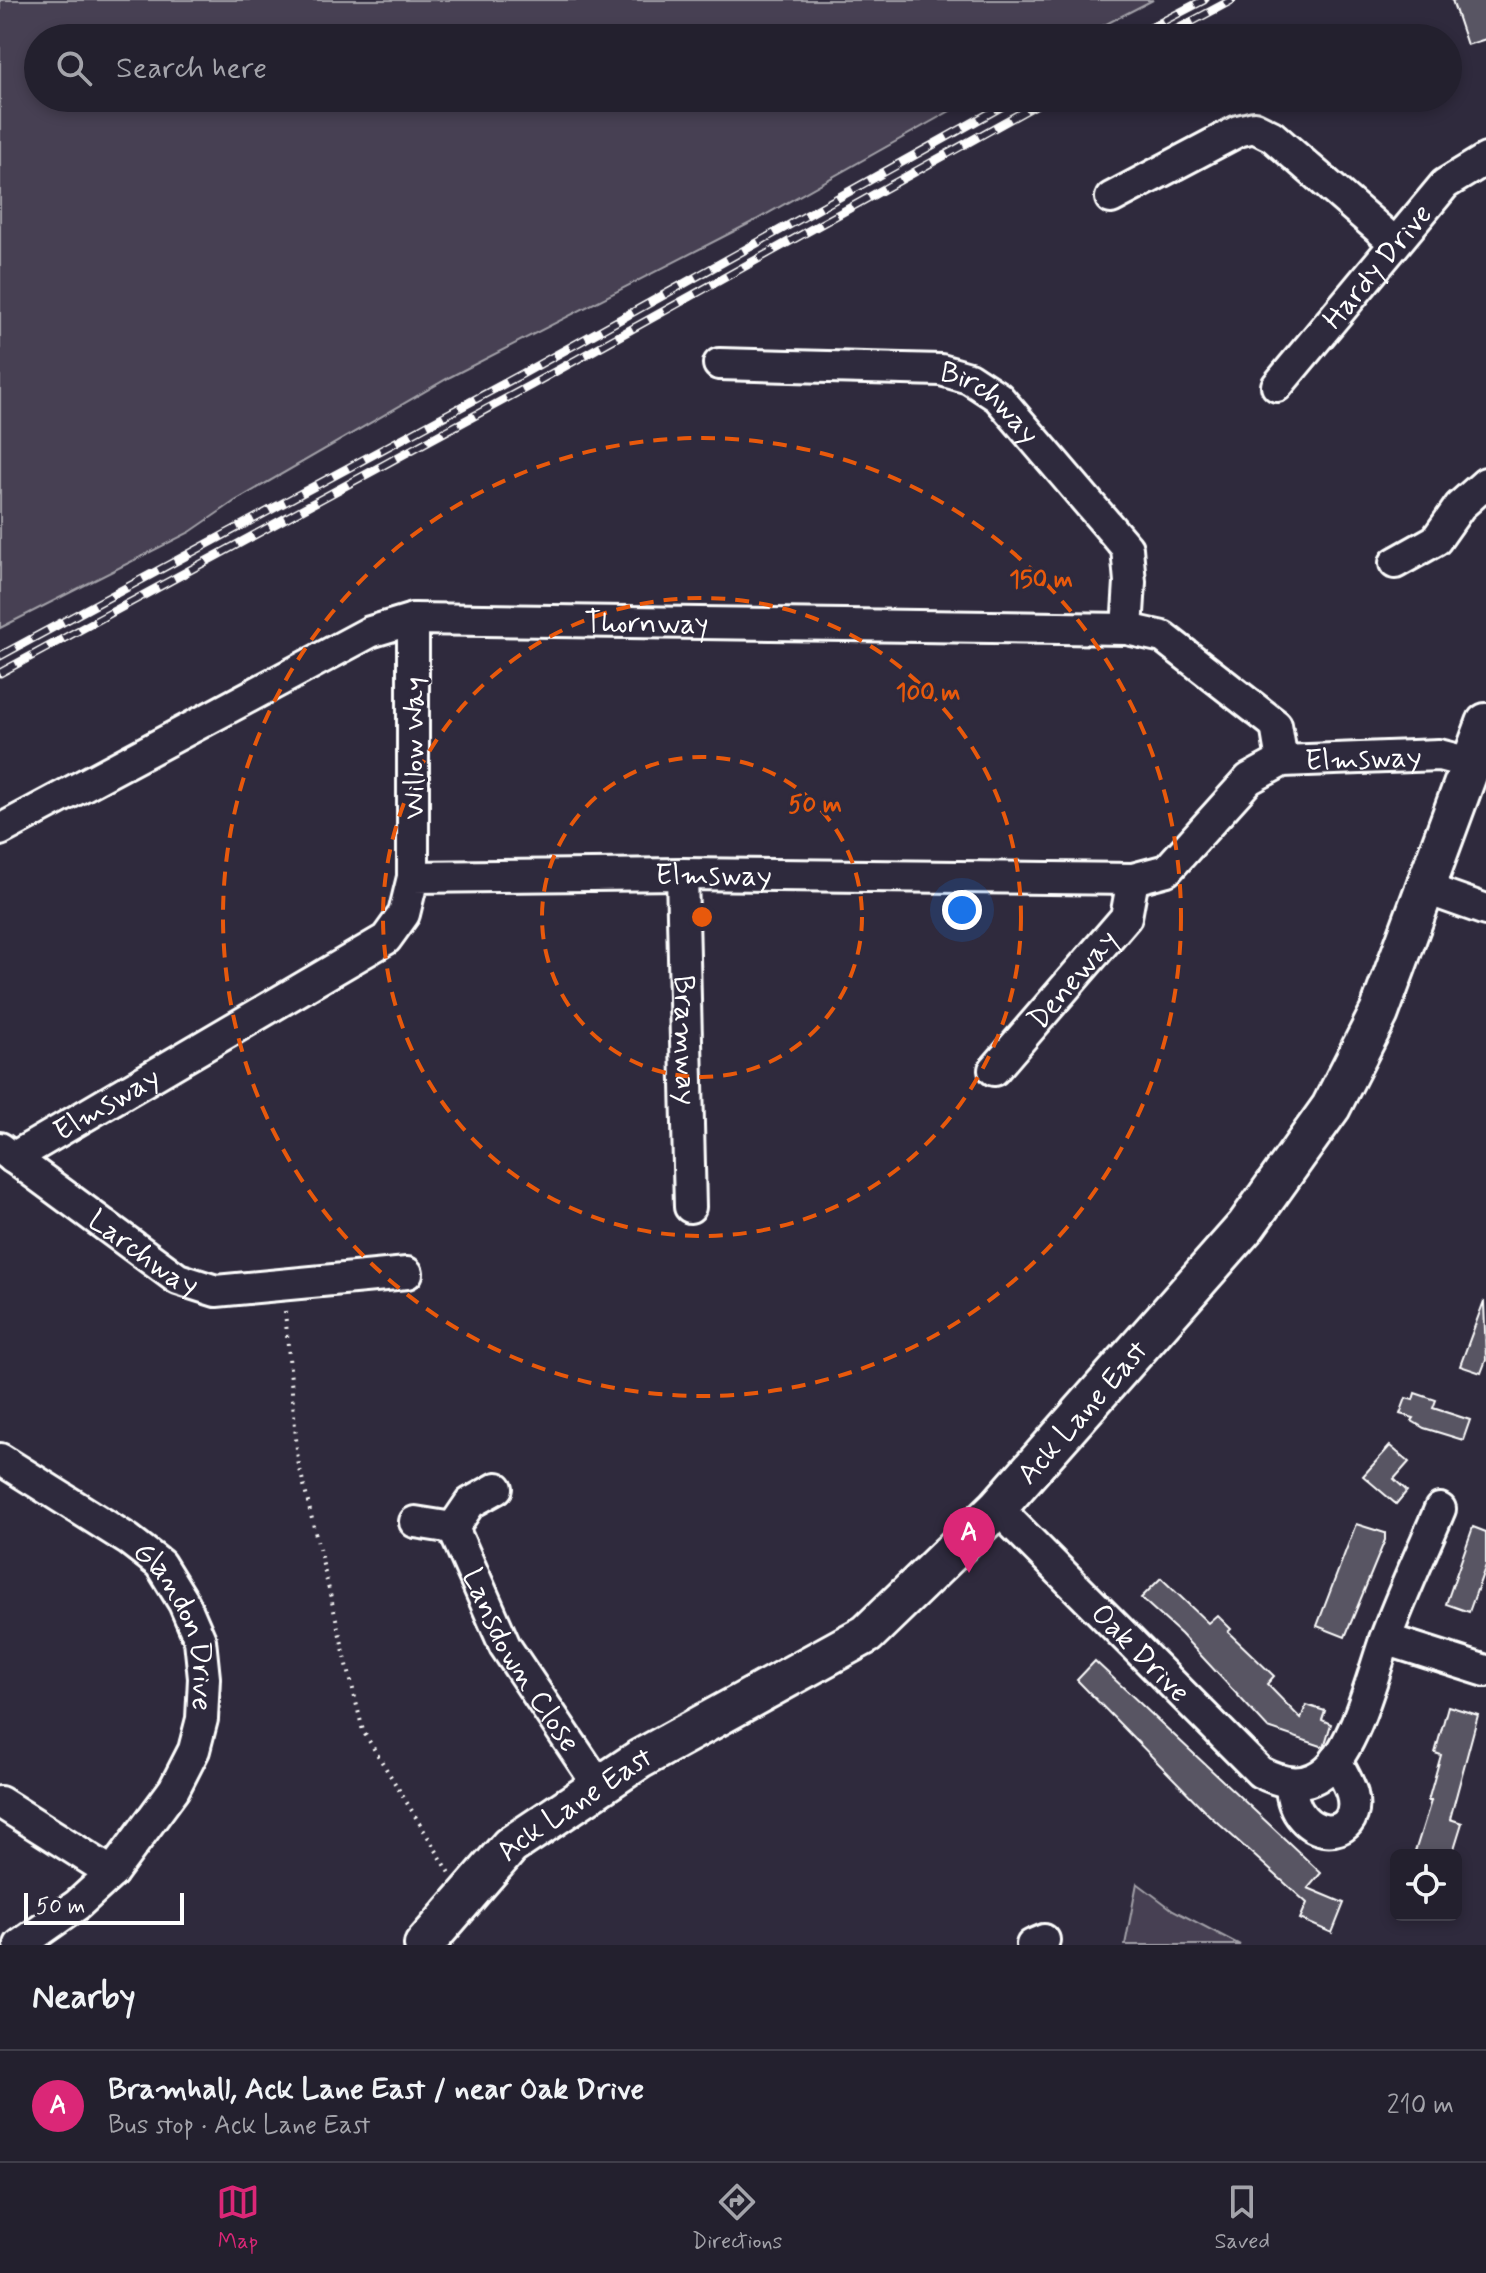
<!DOCTYPE html>
<html lang="en">
<head>
<meta charset="utf-8">
<style>
  body { margin:0; font-family:Mynerve,sans-serif; background:#2f2d3a; color:#f1f3f6 }
  .controls { position:absolute; right:24px; bottom:24px; display:grid; overflow:hidden; border-radius:12px; box-shadow:0 4px 12px #0003 }
  .controls button { width:72px; height:72px; display:grid; place-items:center; padding:0; border:0; border-bottom:2px solid #403e4a; background:#23202e; color:#f1f3f6; font:40px sans-serif }
  .scale { position:absolute; left:24px; bottom:20px; width:160px; box-sizing:border-box; padding-left:8px; border:4px solid #fff; border-top:0; font-size:22px; line-height:28px; white-space:nowrap; color:#fff; -webkit-text-stroke:6px #2f2a3d; paint-order:stroke }
  .you { position:absolute; left:962px; top:910px; width:28px; height:28px; margin:-20px; border:6px solid #fff; border-radius:50%; background:#1a73e8; box-shadow:0 0 0 12px #1a73e833 }
  .badge { display:grid; place-items:center; width:52px; height:52px; border-radius:50%; background:#db2777; color:#fff; font-size:26px; font-weight:700 }
  .pin { position:absolute; translate:-50% -66px; filter:drop-shadow(0 2px 4px #0008) }
  .pin::after { content:''; position:absolute; top:42px; width:28px; height:24px; background:inherit; clip-path:polygon(0 0,100% 0,50% 100%) }
  .list { margin:0; padding:0; list-style:none }
  h2 { display:flex; justify-content:space-between; align-items:center; height:104px; margin:0; padding:0 32px; font-size:34px }
  h2 small { font-size:26px; font-weight:400; color:#a3a3aa }
  .list li { display:grid; grid-template-columns:52px 1fr auto; gap:24px; align-items:center; box-sizing:border-box; height:112px; padding:0 32px; border-top:2px solid #403e4a }
  .list b { display:block; font-size:30px; white-space:nowrap }
  .list p { margin:0; font-size:26px; white-space:nowrap; color:#a3a3aa }
  .list em { font-size:26px; font-style:normal; color:#a3a3aa }
  .icon { flex:none; width:44px; height:44px; fill:none; stroke:currentColor; stroke-width:2; stroke-linecap:round; stroke-linejoin:round }
  .map { position:relative; flex:none; width:1486px; height:1945px; overflow:hidden }
  .search { position:absolute; background:#23202e; box-shadow:0 4px 12px #0003; left:24px; right:24px; top:24px; height:88px; display:flex; align-items:center; gap:20px; box-sizing:border-box; padding:0 28px; border-radius:44px; color:#a3a3aa; font-size:30px }
  .sheet { height:216px; background:#23202e }
  nav { display:flex; justify-content:space-around; align-items:center; box-sizing:border-box; height:112px; border-top:2px solid #403e4a; background:#23202e; font-size:22px; color:#a3a3aa }
  nav a { display:grid; justify-items:center; gap:4px }
  nav .on { color:#db2777 }
  .map>svg:first-child { display:block }
  .green { fill:#464152; stroke:#a2a0a8; stroke-width:2 }
  .building { fill:#595564; stroke:#fff; stroke-width:2 }
  .lines { fill:none; stroke-linecap:round; stroke-linejoin:round }
  .minor-casing { stroke:#fff; stroke-width:36 }
  .major-casing { stroke:#fff; stroke-width:44 }
  .path { stroke:#fff; stroke-width:4; stroke-dasharray:2 6; stroke-linecap:butt }
  .minor { stroke:#2f2a3d; stroke-width:30 }
  .major { stroke:#2f2a3d; stroke-width:38 }
  .rail-casing { stroke:#fff; stroke-width:9 }
  .rail { stroke:#2f2a3d; stroke-width:6; stroke-dasharray:18; stroke-linecap:butt }
  .ring { fill:none; stroke:#e8590c; stroke-width:4; stroke-dasharray:14 10 }
  .labels { text-anchor:middle; stroke-width:6; stroke-linejoin:round; paint-order:stroke }
  .street-label { font-size:30px; fill:#fff; stroke:#2f2a3d }
  .centre { fill:#e8590c; stroke:#2f2a3d; stroke-width:4 }
  .ring-label { font-size:24px; text-anchor:middle; font-weight:bold; fill:#e8590c; stroke:#2f2a3d; stroke-width:6; stroke-linejoin:round; paint-order:stroke }
</style>
</head>
<body>
<div class="map">
<svg width="1486" height="1945" viewBox="0 0 1486 1945">
  <rect width="100%" height="100%" fill="#2f2a3d"/>
  <filter id="ink" filterUnits="userSpaceOnUse"><feTurbulence type="fractalNoise" baseFrequency=".0125" numOctaves="2"/><feDisplacementMap in="SourceGraphic" scale="16" xChannelSelector="R" yChannelSelector="G"/><feConvolveMatrix kernelMatrix="1 2 1 2 8 2 1 2 1" color-interpolation-filters="sRGB"/></filter>
  <g filter="url(#ink)">
    <path class="green" d="M0 0H1153L1079 38H38V98H973L756 220 450 377 235 501 190 532 0 628Z
      M1137 1883 1173 1910 1240 1945H1125Z"/>
    <path class="building" d="M1452 0H1486V39L1467 45Z
      M1484 1301 1486 1360 1481 1373 1460 1366Z
      M1415 1393 1436 1400 1433 1408 1470 1420 1463 1440 1424 1428 1412 1421 1414 1418 1400 1414 1406 1398 1413 1400Z
      M1390 1446 1409 1462 1394 1479 1407 1491 1396 1504 1363 1476Z
      M1356 1524 1385 1533V1540L1345 1637 1317 1626Z
      M1473 1527 1486 1532V1565L1469 1612 1446 1604Z
      M1161 1578 1208 1623 1217 1615 1231 1629 1228 1632 1274 1676 1267 1684 1301 1719 1306 1705 1325 1711 1322 1720 1331 1724 1324 1747 1268 1728 1181 1634 1141 1598Z
      M1095 1661 1321 1873 1308 1888 1344 1903 1332 1933 1300 1919 1307 1903 1209 1815 1077 1680Z
      M1448 1706 1478 1715 1450 1819 1462 1823 1452 1855H1414L1431 1801H1428L1441 1755 1435 1753Z"/>
    <g class="lines">
      <defs>
        <g id="minor">
          <path d="M1111 198 1238 131 1254 127 1272 136 1394 242"/>
          <path id="s1" d="M719 364 941 370 969 378 998 397 1127 548 1130 582 1127 629"/>
          <path id="s2" d="M1277 386 1445 184 1486 159"/>
          <path d="M1395 563 1436 540 1460 506 1486 483"/>
          <path id="s3" d="M0 830 370 632 413 619 1127 629 1163 637 1276 725 1282 761"/>
          <path id="s4" d="M682 874 690 1207"/>
          <path d="M413 877V619"/>
          <path d="M1424 888 1486 910"/>
          <path id="s5" d="M994 1070 1126 917 1133 879"/>
          <path id="s6" d="M0 1148 178 1279 216 1291 407 1273"/>
          <path id="s7" d="M13 1158 386 939 404 914 413 877 682 874 1133 879 1167 870 1249 779 1282 761 1439 755 1470 763"/>
          <path id="s8" d="M0 1459 129 1540 160 1564 184 1603 200 1640 204 1678 202 1719 194 1750 174 1789 112 1873 77 1905 20 1945"/>
          <path id="s9" d="M497 1488 470 1503 453 1528 505 1646 599 1786"/>
          <path id="s10" d="M997 1508 1260 1772C1284 1784 1306 1789 1328 1769 1355 1746 1373 1674 1385 1640 1401 1596 1422 1552 1440 1509"/>
          <path d="M415 1522 453 1528"/>
          <path d="M1385 1639 1486 1671"/>
          <path d="M1291 1785C1293 1844 1364 1844 1352 1794 1349 1783 1341 1771 1336 1760"/>
          <path d="M0 1802 112 1873"/>
          <path d="M1032 1945 1044 1940"/>
        </g>
        <g id="major">
          <path id="s11" d="M424 1945 510 1846 640 1759 867 1634 997 1508 1246 1226 1331 1107 1379 1013 1486 723"/>
        </g>
      </defs>
      <use href="#minor" class="minor-casing"/>
      <use href="#major" class="major-casing"/>
      <path class="path" d="M285 1311 298 1461 363 1731 450 1873"/>
      <use href="#minor" class="minor"/>
      <use href="#major" class="major"/>
      <defs>
        <path id="rail" d="M1131 38 1204 0
          M1161 38 1232 0
          M0 656 522 374 1017 98
          M0 673 531 385 1048 98"/>
      </defs>
      <use href="#rail" class="rail-casing"/>
      <use href="#rail" class="rail"/>
    </g>
  </g>
  <g class="ring">
    <circle cx="702" cy="917" r="160"/>
    <circle cx="702" cy="917" r="319"/>
    <circle cx="702" cy="917" r="479"/>
  </g>
  <g class="labels">
    <g class="street-label">
      <text dy="10" stroke="none"><textPath href="#s2" startOffset="156">Hardy Drive</textPath></text>
      <text dy="10" stroke="none"><textPath href="#s1" startOffset="282">Birchway</textPath></text>
      <text dy="10" stroke="none"><textPath href="#s3" startOffset="698">Thornway</textPath></text>
      <text transform="translate(413 748) rotate(-90)" y="10">Willow Way</text>
      <text dy="10" stroke="none"><textPath href="#s7" startOffset="1498">Elmsway</textPath></text>
      <text dy="10" stroke="none"><textPath href="#s7" startOffset="802">Elmsway</textPath></text>
      <text dy="10" stroke="none"><textPath href="#s5" startOffset="120">Deneway</textPath></text>
      <text dy="10" stroke="none"><textPath href="#s4" startOffset="166">Bramway</textPath></text>
      <text dy="10" stroke="none"><textPath href="#s7" startOffset="108">Elmsway</textPath></text>
      <text dy="10" stroke="none"><textPath href="#s6" startOffset="178">Larchway</textPath></text>
      <text dy="10" stroke="none"><textPath href="#s11" startOffset="856">Ack Lane East</textPath></text>
      <text dy="10" stroke="none"><textPath href="#s8" startOffset="256">Glandon Drive</textPath></text>
      <text dy="10" stroke="none"><textPath href="#s10" startOffset="204">Oak Drive</textPath></text>
      <text dy="10" stroke="none"><textPath href="#s9" startOffset="210">Lansdown Close</textPath></text>
      <text dy="10" stroke="none"><textPath href="#s11" startOffset="208">Ack Lane East</textPath></text>
    </g>
  </g>
  <circle cx="702" cy="917" r="12" class="centre"/>
  <g class="ring-label">
    <text x="1041" y="587">150 m</text>
    <text x="928" y="700">100 m</text>
    <text x="815" y="812">50 m</text>
  </g>
</svg>
<div class="controls">
<button><svg class="icon" aria-label="locate" viewBox="0 0 24 24"><circle cx="12" cy="12" r="6"/><path d="M12 2v4M12 18v4M2 12h4M18 12h4"/></svg></button>
</div>
<div class="scale">50 m</div>
<div class="you"></div>
<div class="pin badge" style="left:969px;top:1573px">A</div>
<div class="search"><svg class="icon" aria-label="search" viewBox="0 0 24 24"><circle cx="10" cy="10" r="6"/><path d="M15 15l6 6"/></svg>Search here</div>
</div>
<section class="sheet">
<h2>Nearby<small></small></h2>
<ul class="list">
<li><span class="badge">A</span><div><b>Bramhall, Ack Lane East / near Oak Drive</b><p>Bus stop · Ack Lane East</p></div><em>210 m</em></li>
</ul>
</section>
<nav>
<a class="on"><svg class="icon" aria-label="map" viewBox="0 0 24 24"><path d="M3 6l6-2 6 2 6-2v14l-6 2-6-2-6 2zM9 4v14M15 6v14"/></svg>Map</a>
<a><svg class="icon" aria-label="directions" viewBox="0 0 24 24"><path d="M12 3l9 9-9 9-9-9zM9 14v-3h6M13 9l2 2-2 2"/></svg>Directions</a>
<a><svg class="icon" aria-label="saved" viewBox="0 0 24 24"><path d="M7 4h10v16l-5-4-5 4z"/></svg>Saved</a>
</nav>
</body>
</html>
